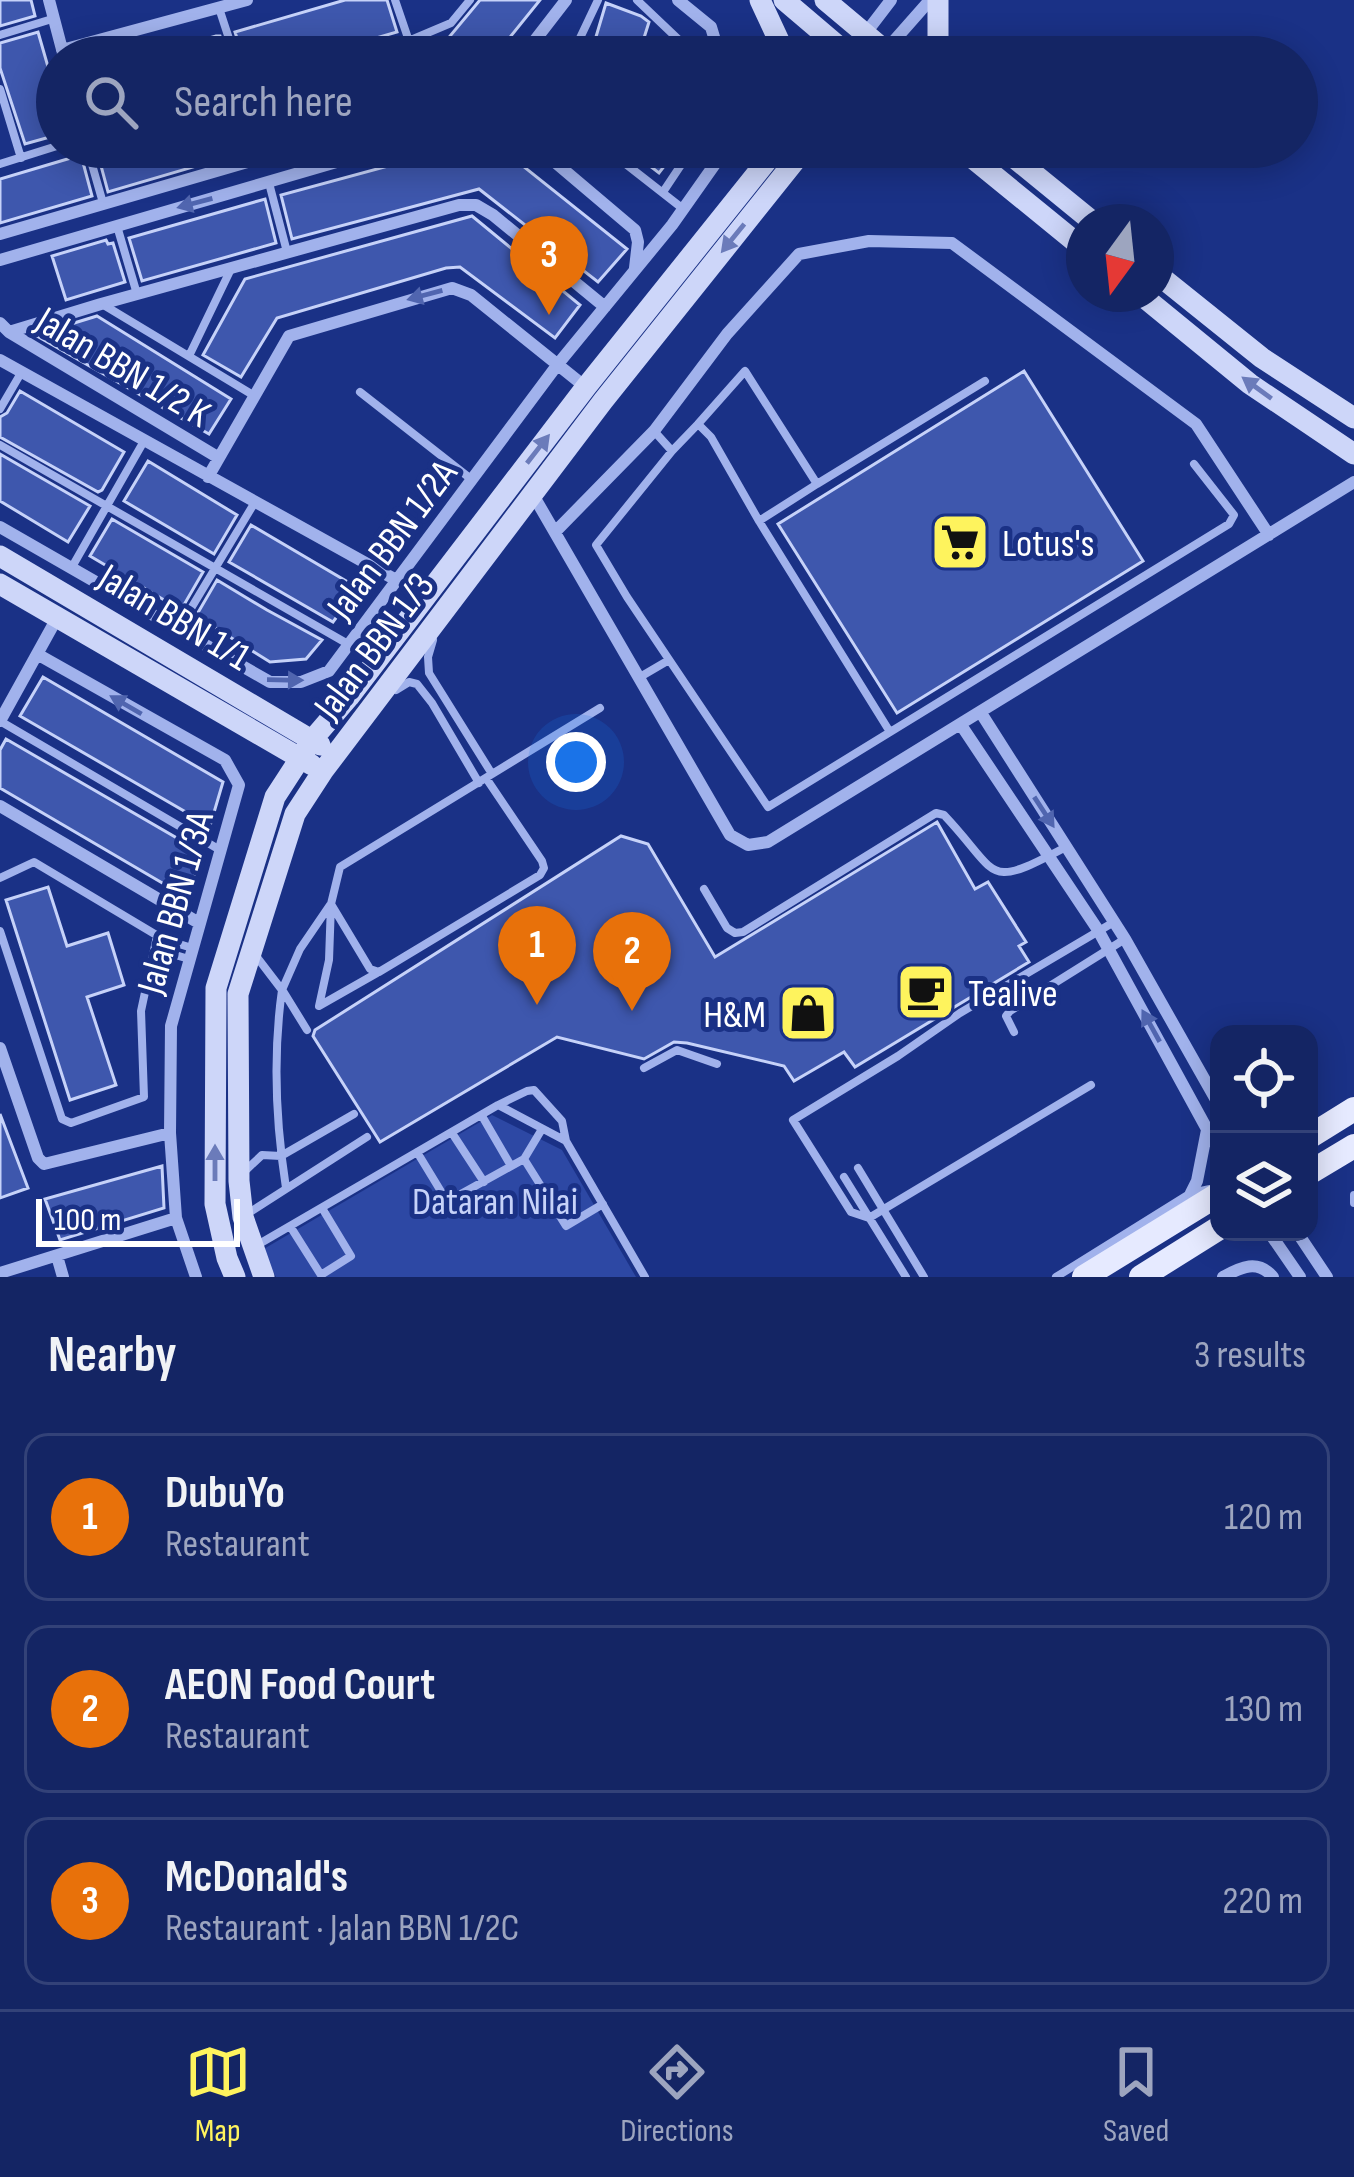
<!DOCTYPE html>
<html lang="en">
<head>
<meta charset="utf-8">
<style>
  body { margin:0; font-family:"Sofia Sans Condensed",sans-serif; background:#21316d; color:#f1f3f6 }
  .controls { position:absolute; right:36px; bottom:36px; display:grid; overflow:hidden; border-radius:24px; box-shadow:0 6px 30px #0003 }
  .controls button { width:108px; height:108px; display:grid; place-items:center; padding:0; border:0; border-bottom:3px solid #334278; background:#142564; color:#f1f3f6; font:60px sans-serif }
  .compass { position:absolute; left:1066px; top:204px; width:108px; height:108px; border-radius:50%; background:#142564; box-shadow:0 6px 30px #0003; rotate:195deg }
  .scale { position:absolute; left:36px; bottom:30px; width:204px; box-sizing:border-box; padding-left:12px; border:6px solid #fff; border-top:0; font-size:33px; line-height:42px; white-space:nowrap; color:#fff; -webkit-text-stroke:9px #1a3186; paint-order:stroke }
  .you { position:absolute; left:576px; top:762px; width:42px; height:42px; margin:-30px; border:9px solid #fff; border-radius:50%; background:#1a73e8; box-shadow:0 0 0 18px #1a73e833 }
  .badge { display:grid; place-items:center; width:78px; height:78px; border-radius:50%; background:#fef35d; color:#fff; font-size:39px; font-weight:700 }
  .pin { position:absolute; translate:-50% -99px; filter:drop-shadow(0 3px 6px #0008) }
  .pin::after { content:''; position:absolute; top:63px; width:42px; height:36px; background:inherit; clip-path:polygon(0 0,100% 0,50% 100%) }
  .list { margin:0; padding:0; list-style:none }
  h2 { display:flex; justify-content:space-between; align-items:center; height:156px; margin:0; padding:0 48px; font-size:51px }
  h2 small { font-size:39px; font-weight:400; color:#9da5bf }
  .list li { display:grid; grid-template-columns:78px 1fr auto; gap:36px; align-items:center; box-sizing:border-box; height:168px; margin:0 24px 24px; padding:0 24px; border:3px solid #334278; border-radius:24px }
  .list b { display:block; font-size:45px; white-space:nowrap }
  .list p { margin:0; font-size:39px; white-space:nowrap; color:#9da5bf }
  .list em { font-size:39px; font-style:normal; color:#9da5bf }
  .icon { flex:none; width:66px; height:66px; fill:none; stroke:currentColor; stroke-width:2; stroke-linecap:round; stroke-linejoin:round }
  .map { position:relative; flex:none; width:1354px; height:1277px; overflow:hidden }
  .search { position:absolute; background:#142564; box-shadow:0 6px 30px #0003; left:36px; right:36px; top:36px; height:132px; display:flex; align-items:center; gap:30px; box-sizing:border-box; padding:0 42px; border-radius:66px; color:#9da5bf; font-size:45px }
  .sheet { height:732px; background:#142564 }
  nav { display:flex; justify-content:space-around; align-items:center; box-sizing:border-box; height:168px; border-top:3px solid #334278; background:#142564; font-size:33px; color:#9da5bf }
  nav a { display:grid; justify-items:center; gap:6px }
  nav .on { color:#fef35d }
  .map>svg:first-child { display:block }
  .green { fill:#2d48a4 }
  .building { fill:#3e57ad; stroke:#c6d2f9; stroke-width:3 }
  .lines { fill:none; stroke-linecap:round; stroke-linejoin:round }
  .lane { stroke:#a1b2ec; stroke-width:8 }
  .street { stroke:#a1b2ec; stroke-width:12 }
  .secondary { stroke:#cdd6f9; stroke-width:21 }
  .primary { stroke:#e6eaff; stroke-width:24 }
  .oneway { fill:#5065af }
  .oneway2 { fill:#6b7bba }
  .labels { text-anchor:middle; stroke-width:10; stroke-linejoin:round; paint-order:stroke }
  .street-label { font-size:39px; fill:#fff; stroke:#1a3186 }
  .poi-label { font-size:39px; fill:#fff; stroke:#1a3186; text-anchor:start }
  .park-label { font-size:39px; fill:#c6d2f9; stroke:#1a3186 }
</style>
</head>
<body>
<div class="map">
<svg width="1354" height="1277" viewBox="0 0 1354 1277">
  <rect width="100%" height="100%" fill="#1a3186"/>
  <path class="green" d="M492 1115 562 1150 636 1277H276L262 1250Z"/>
  <path class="building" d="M0 0H31L35 16 0 26Z
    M345 0H387L397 32 311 57H243L235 32Z
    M480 0H540L494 57H417V53L441 47Z
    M606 3 641 16 649 22 638 57H590Z
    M38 32 57 98V135L25 144 0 68V43Z
    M216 36H220L226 57H153L152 54Z
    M109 147H261L108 192 97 151Z
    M458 147H499L627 249 598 282 479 189 292 239 281 195Z
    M625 147H679L659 173Z
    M81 155 92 196 0 223V179Z
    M265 199 276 243 142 281 129 238Z
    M472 216 580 305 555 338 460 267 446 268 277 318 241 377 203 355 245 279Z
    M106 240 108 244 113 243 125 282 66 300 52 256Z
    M97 316 231 399 209 434 35 335Z
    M1024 371 1143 561 897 713 778 524Z
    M20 391 124 452 102 490 98 492 0 437V417L7 413Z
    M0 454 90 506 68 542 0 501Z
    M148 461 237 515 214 554 124 501Z
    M112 519 203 572 181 610 90 556Z
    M251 525 358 588 333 622 229 562Z
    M217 580 267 610 322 640 306 659 270 662 196 616Z
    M43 677 223 782 210 826 20 716Z
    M6 739 201 852 188 898 0 788V750Z
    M937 822 975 889 988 882 1026 942 1019 946 1029 962 855 1067 844 1052 794 1081 784 1066 687 1043 674 1042 644 1059 557 1037 380 1142 313 1036 315 1030 621 836 648 844 715 957Z
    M48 887 67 946 108 933 124 985 87 997 116 1085 70 1100 6 900Z
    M0 1114 28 1188 0 1198Z
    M162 1166 164 1208 60 1240 45 1199Z"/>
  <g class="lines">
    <path class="lane" d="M395 0 409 41
      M637 0 679 40 684 57
      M219 8 235 57
      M0 35 52 19
      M355 57 406 42 451 23 470 0
      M571 57 598 0
      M0 89 21 158
      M87 147 103 203
      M604 147 682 208
      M0 164 57 146
      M269 183 287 252
      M663 192 693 147
      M117 226 137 294
      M102 304 253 395
      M189 356 230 271
      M360 392 471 479
      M0 409 21 373
      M698 424 745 371 817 484 759 521
      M654 431 672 451
      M0 445 348 644
      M817 484 985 381
      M72 567 144 441
      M178 630 255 502
      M433 640 428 657 429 673 492 774
      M640 677 669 660
      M396 690 409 682 417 684 432 703 479 783
      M0 721 220 850
      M890 732 759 521 711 437 698 424 672 451 596 545 627 597 768 807 1229 524 1234 515 1194 464
      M486 778 542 861 544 868 540 875 379 972 370 969 331 904 340 867 600 708
      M0 878 34 862 163 939 192 948
      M704 889 727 928 735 933 743 932 936 813 944 815C1001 875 983 891 1066 847
      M331 904 329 960 319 1006 377 973
      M0 931 62 1119 71 1123 144 1097 141 1011 157 936
      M155 949 189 959
      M256 956 282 990 300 949 330 905
      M282 990C273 1054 276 1124 286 1188
      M283 991 307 1030
      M1014 1032 1006 1016 1010 1011 1125 939
      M644 1068 677 1050 717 1064
      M1091 1085 869 1218 851 1212 793 1120 898 1056 960 1013 1114 922
      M500 1106 566 1141
      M482 1116 511 1166
      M542 1129 524 1159 566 1226 603 1204
      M452 1133 484 1182
      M417 1152 445 1198 450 1200 524 1159
      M858 1168 924 1277
      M246 1170 262 1155 281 1156 354 1114
      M844 1177 906 1277
      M1354 1195V1203
      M247 1214 367 1137
      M290 1226 321 1275 351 1256 322 1208
      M259 1244 498 1105 527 1091 534 1090 562 1121 566 1141 645 1277
      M1056 1277 1191 1193 1210 1189"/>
    <path class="street" d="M49 0 64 57
      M678 0 711 27 720 57
      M865 34 891 0
      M62 50 247 0
      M885 51 930 0
      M522 57 566 0
      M537 147 635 230 638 242 635 268
      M0 234 299 147
      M0 260 388 147
      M0 323 9 332 219 458
      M9 332 101 304 459 205H476L493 215 605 307
      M0 360 398 581
      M208 477 289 336 452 288 471 295 588 389
      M532 493 730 835 748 845 768 842 1354 482
      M0 527 270 682H301L329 671 558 364 672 225 727 147
      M556 531 654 431 727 334 799 254 869 241 952 243 1196 424 1269 535
      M37 654 225 760 239 785 171 1026 170 1133 176 1218 196 1277
      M981 713 1125 939 1219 1105
      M0 721 57 618
      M961 725 1098 930 1219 1151
      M0 806 199 923
      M0 1048 38 1158 44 1164 170 1133
      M1191 1193 1197 1181 1207 1130
      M1269 1232 1300 1277
      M1297 1232 1327 1277
      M57 1256 63 1277
      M0 1273 176 1218
      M1223 1277C1241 1267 1258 1259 1273 1277"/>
    <path class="secondary" d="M760 0 780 43 782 57
      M784 0 851 57
      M825 0 893 57
      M938 0V38L943 57
      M959 147 1084 249
      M1001 147 1093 222
      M801 153 839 147
      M1156 273 1262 358 1354 418
      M1140 294 1250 384 1354 454
      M0 556 320 745
      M0 584 312 765
      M235 1277 227 1258 215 1204 216 988 275 797 312 740 349 697 586 387 778 147
      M264 1277 243 1217 239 1181 238 994 295 814 323 771 603 401 806 147"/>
    <path class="primary" d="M1309 1137 1354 1109
      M1309 1173 1354 1146
      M1084 1277 1219 1194
      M1141 1277 1219 1228"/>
  </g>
  <defs><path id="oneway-solid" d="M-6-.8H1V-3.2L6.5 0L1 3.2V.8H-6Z" transform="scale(3)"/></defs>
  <g class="oneway">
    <use href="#oneway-solid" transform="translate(195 203) rotate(165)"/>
    <use href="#oneway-solid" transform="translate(425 295) rotate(165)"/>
    <use href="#oneway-solid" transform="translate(285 680) rotate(1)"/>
    <use href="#oneway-solid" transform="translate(126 705) rotate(-150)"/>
    <use href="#oneway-solid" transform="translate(1044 812) rotate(57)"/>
    <use href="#oneway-solid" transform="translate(1151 1026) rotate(-119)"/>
  </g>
  <g class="oneway2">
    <use href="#oneway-solid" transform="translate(733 238) rotate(129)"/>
    <use href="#oneway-solid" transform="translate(1257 388) rotate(-144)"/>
    <use href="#oneway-solid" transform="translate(538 449) rotate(-52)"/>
    <use href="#oneway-solid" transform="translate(215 1163) rotate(-90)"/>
  </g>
  <defs>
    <symbol id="supermarket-square" viewBox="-11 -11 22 22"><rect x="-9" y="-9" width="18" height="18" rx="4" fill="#fef35d" stroke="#1a3186"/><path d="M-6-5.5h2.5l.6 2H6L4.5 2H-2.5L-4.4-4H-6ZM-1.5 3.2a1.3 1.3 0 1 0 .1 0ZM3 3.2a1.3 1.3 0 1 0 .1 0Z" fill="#111"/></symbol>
    <symbol id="cafe-square" viewBox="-11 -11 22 22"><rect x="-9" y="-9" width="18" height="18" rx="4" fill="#fef35d" stroke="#1a3186"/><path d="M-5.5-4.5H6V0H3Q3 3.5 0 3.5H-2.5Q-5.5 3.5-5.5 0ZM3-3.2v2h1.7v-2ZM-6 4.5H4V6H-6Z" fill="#111"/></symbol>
    <symbol id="shop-square" viewBox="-11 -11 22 22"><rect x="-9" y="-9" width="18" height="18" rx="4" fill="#fef35d" stroke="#1a3186"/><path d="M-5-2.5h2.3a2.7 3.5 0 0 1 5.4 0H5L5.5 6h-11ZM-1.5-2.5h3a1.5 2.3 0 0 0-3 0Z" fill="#111"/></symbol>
  </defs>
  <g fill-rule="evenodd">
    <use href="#supermarket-square" x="927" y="509" width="66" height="66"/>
    <use href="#cafe-square" x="893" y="959" width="66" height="66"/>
    <use href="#shop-square" x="775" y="980" width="66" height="66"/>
  </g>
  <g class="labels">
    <g class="street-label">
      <text transform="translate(124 366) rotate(31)" y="14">Jalan BBN 1/2 K</text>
      <text transform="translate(391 539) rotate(-53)" y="14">Jalan BBN 1/2A</text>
      <text transform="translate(175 616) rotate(31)" y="14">Jalan BBN 1/1</text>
      <text transform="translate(373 645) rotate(-53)" y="14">Jalan BBN 1/3</text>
      <text transform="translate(174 902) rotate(-74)" y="14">Jalan BBN 1/3A</text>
    </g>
    <g class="poi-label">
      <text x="1002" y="556">Lotus's</text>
      <text x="968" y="1006">Tealive</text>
      <text x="766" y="1027" text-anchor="end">H&amp;M</text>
    </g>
    <g class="park-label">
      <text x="495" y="1214">Dataran Nilai</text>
    </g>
  </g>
</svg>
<div class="controls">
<button><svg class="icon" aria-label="locate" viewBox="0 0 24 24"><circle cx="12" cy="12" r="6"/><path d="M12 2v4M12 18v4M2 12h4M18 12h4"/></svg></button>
<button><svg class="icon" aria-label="layers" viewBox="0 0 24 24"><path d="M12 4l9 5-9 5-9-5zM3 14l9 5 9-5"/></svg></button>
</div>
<svg class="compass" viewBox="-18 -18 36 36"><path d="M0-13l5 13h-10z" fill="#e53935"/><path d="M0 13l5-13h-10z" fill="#9da5bf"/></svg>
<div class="scale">100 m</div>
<div class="you"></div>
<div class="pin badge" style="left:537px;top:1005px;background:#e8710a">1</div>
<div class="pin badge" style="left:632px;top:1011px;background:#e8710a">2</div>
<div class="pin badge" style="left:549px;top:315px;background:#e8710a">3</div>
<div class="search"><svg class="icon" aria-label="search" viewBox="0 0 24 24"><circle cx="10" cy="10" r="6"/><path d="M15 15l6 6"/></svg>Search here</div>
</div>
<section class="sheet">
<h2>Nearby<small>3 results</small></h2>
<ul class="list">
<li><span class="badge" style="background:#e8710a">1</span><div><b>DubuYo</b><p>Restaurant</p></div><em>120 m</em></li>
<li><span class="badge" style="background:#e8710a">2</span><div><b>AEON Food Court</b><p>Restaurant</p></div><em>130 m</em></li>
<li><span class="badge" style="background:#e8710a">3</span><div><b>McDonald's</b><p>Restaurant · Jalan BBN 1/2C</p></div><em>220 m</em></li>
</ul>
</section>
<nav>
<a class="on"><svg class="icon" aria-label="map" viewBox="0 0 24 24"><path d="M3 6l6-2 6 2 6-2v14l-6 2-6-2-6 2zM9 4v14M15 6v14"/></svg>Map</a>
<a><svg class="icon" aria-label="directions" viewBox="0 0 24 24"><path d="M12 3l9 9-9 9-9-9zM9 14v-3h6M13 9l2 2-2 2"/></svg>Directions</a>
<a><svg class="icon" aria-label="saved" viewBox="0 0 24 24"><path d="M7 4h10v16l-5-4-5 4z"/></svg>Saved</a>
</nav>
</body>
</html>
